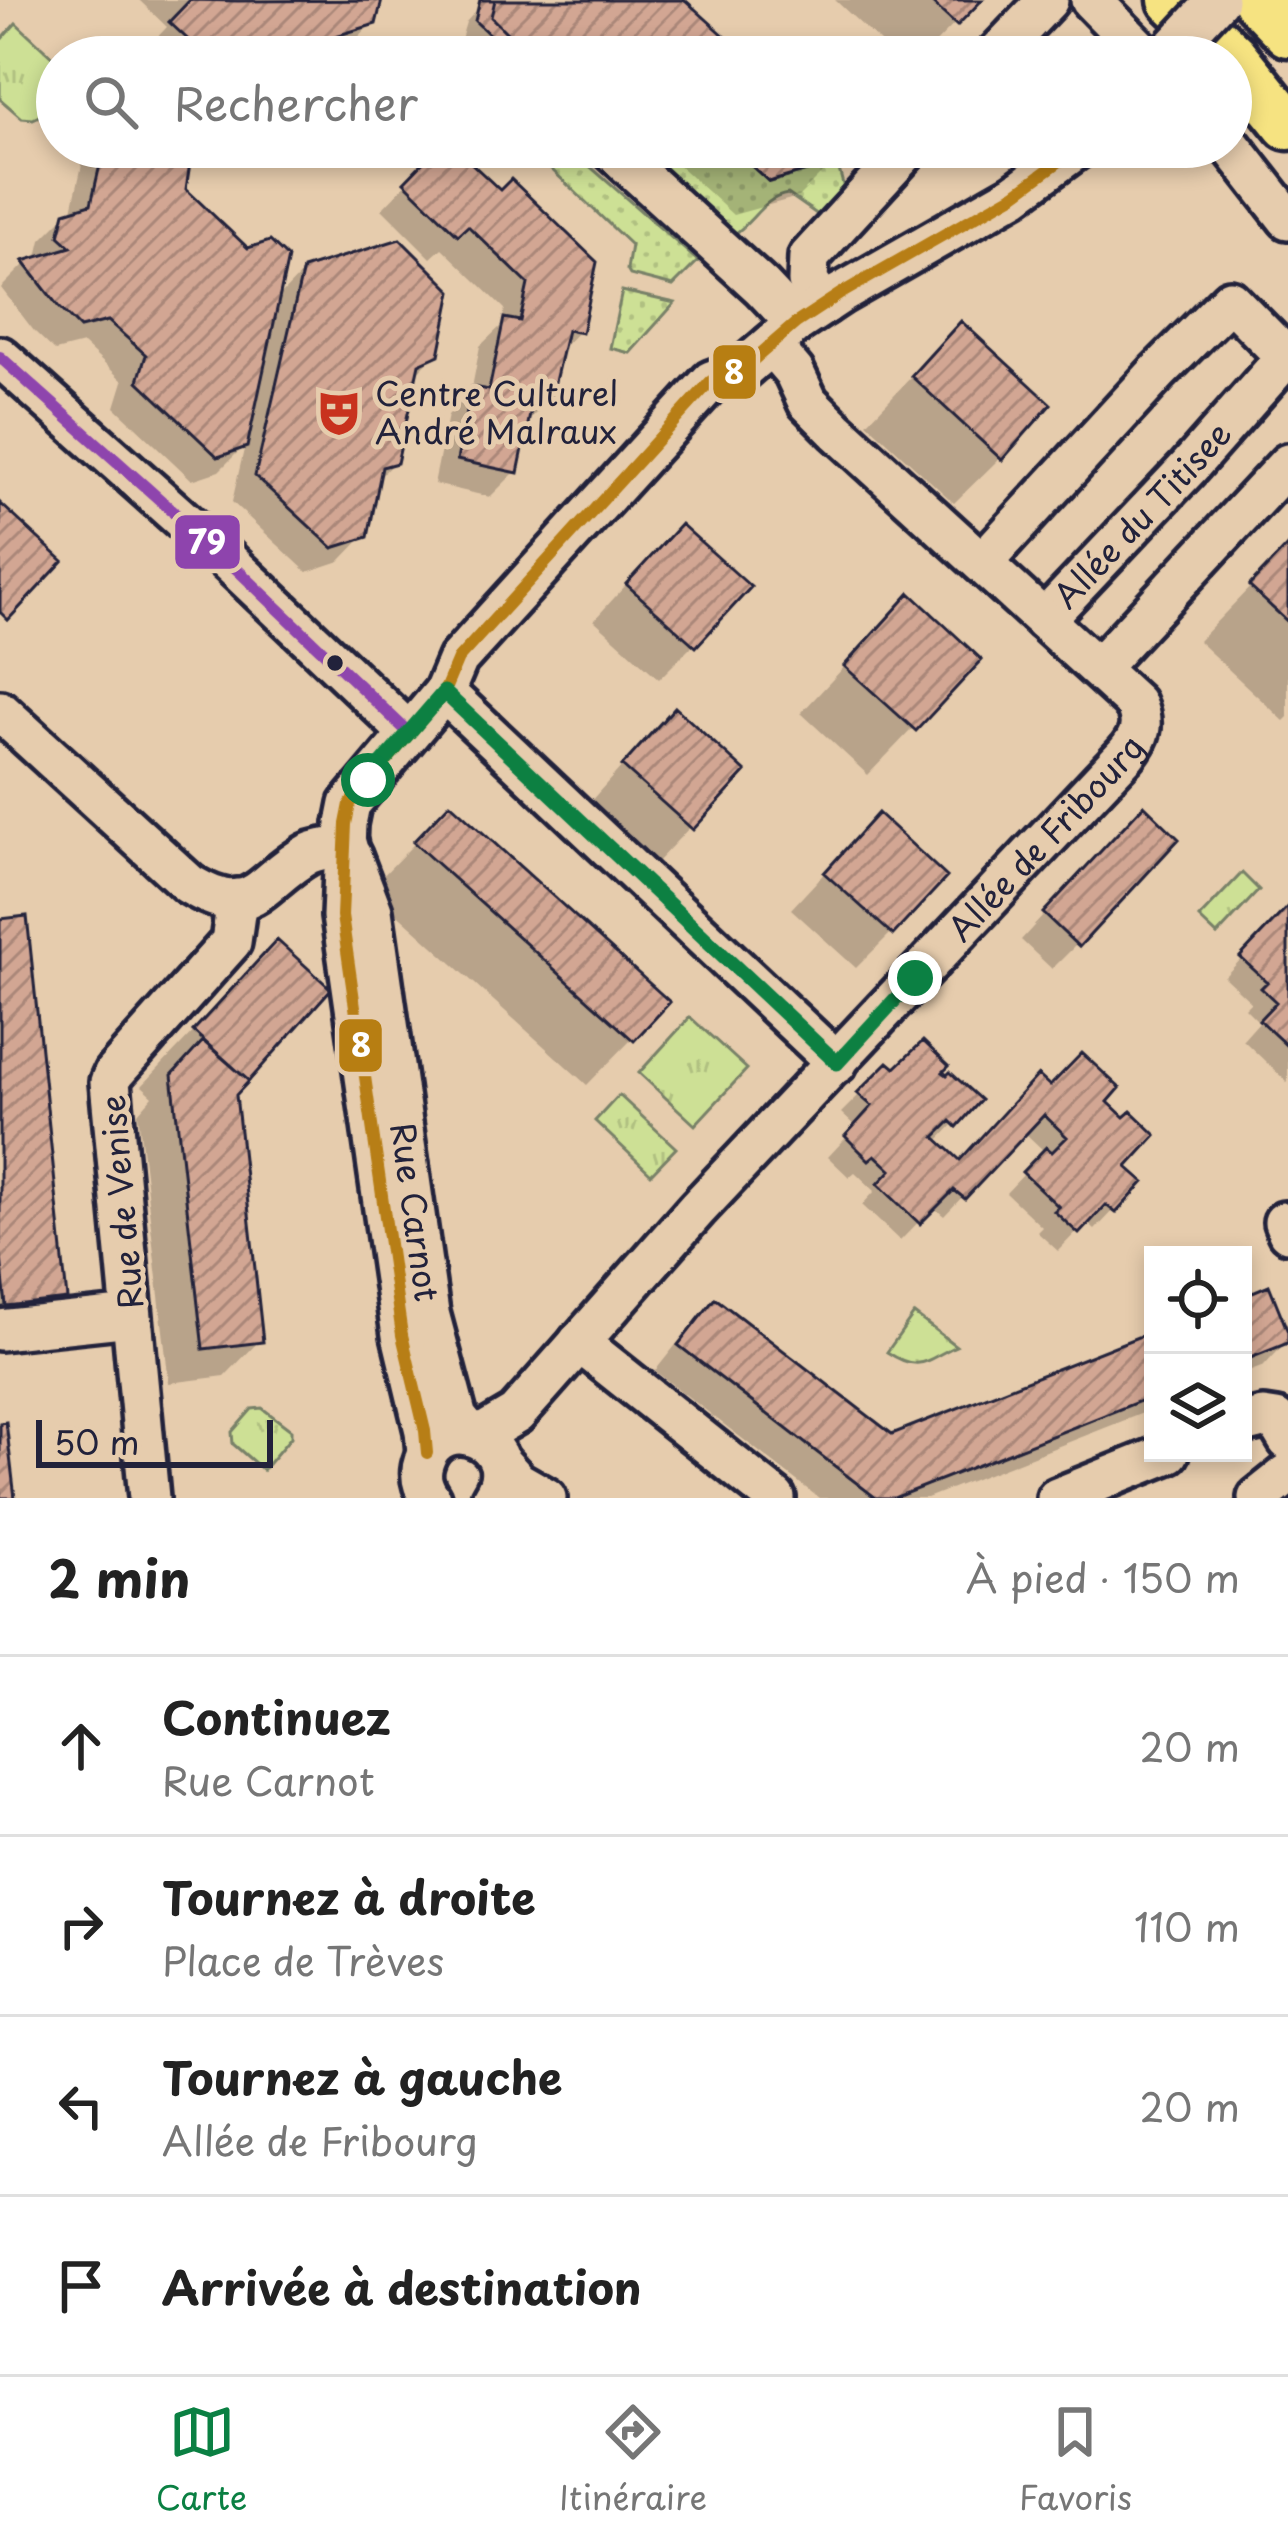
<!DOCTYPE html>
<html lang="fr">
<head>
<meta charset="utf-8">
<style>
  body { margin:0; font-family:"Playpen Sans",sans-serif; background:#f6f6f6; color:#222 }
  .controls { position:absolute; right:36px; bottom:36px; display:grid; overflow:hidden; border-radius:0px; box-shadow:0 6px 18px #0003 }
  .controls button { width:108px; height:108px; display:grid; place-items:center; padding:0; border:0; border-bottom:3px solid #e0e0e0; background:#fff; color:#222; font:60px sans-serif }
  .scale { position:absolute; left:36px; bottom:30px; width:237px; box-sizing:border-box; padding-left:12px; border:6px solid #22223b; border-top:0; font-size:33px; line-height:42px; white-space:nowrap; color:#22223b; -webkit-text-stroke:9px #e6ccad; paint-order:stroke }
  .stop { position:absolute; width:36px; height:36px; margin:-27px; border:9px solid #0b8043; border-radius:50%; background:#fff }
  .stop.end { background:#0b8043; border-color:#fff; box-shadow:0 3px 12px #0008 }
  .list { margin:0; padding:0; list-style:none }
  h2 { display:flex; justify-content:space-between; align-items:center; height:156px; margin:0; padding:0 48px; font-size:51px }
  h2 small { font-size:39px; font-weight:400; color:#767676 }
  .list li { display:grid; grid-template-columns:78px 1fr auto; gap:36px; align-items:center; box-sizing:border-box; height:180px; padding:0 48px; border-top:3px solid #e0e0e0 }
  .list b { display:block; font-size:45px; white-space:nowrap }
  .list p { margin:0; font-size:39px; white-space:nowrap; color:#767676 }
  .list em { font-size:39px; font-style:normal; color:#767676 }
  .icon { flex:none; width:66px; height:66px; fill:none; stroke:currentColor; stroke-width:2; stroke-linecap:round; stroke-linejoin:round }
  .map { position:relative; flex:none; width:1288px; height:1498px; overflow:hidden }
  .search { position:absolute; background:#fff; box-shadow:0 6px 18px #0003; left:36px; right:36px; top:36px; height:132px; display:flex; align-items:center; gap:30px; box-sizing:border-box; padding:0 42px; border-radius:66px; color:#767676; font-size:45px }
  .sheet { height:876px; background:#fff }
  nav { display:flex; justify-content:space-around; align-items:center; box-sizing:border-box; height:168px; border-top:3px solid #e0e0e0; background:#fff; font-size:33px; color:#767676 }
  nav a { display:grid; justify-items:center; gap:6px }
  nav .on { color:#0b8043 }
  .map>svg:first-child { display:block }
  .grass { fill:url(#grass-dots); stroke:#788168; stroke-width:3 }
  .park { fill:url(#park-tufts); stroke:#788168; stroke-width:3 }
  .shadow { fill:#0003 }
  .building { fill:url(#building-hatch); stroke:#22223b; stroke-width:3 }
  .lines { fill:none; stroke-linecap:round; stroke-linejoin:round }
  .minor-casing { stroke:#22223b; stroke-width:48 }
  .major-casing { stroke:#22223b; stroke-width:57 }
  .minor { stroke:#e6ccad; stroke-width:39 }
  .major { stroke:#f6e381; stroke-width:48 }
  .minor-bridge-casing { stroke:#22223b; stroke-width:48; stroke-linecap:butt }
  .minor-bridge { stroke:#e6ccad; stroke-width:39 }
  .bus-1-casing { stroke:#e6ccad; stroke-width:21 }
  .bus-2-casing { stroke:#e6ccad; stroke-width:21 }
  .bus-3-casing { stroke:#e6ccad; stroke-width:21 }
  .bus-1 { stroke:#8e44ad; stroke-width:12 }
  .bus-2 { stroke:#0595b8; stroke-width:12 }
  .bus-3 { stroke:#b77e12; stroke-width:12 }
  .route { stroke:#0b8043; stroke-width:15 }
  .bus-dot { fill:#22223b; stroke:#e6ccad; stroke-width:4.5 }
  .labels { text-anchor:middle; stroke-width:10; stroke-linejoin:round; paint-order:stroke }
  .poi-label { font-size:33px; fill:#22223b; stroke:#e6ccad; text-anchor:start }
  .street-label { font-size:33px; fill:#22223b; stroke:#e6ccad }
  .line-badge { stroke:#e6ccad; stroke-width:4.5 }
  .badge-label { font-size:33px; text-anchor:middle; font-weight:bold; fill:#fff }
</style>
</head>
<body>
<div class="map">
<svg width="1288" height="1498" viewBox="0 0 1288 1498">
  <defs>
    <pattern id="grass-dots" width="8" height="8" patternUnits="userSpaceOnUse" patternTransform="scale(3)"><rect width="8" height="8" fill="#cde095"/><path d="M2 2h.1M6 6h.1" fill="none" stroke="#b0c081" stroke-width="1.8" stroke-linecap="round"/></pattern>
    <pattern id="park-tufts" width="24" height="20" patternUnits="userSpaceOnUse" patternTransform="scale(3)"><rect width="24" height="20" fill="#cde095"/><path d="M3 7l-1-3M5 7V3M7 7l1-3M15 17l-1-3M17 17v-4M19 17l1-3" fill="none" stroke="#b0c081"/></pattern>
    <pattern id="building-hatch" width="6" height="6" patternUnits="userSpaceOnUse" patternTransform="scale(3)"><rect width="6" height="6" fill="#d2a693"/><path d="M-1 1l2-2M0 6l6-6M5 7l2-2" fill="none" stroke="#aa8779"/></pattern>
  </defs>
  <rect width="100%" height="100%" fill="#e6ccad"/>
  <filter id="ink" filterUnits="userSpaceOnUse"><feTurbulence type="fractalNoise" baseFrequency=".00833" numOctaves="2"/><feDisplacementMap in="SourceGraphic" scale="24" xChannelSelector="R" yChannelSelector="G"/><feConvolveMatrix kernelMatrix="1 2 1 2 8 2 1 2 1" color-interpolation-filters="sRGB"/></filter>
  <g filter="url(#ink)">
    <path class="grass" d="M528 147H568L698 261 673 286 630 275 627 270 631 245Z
      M633 147H731L770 182 837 162 844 188 818 215 788 194C762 198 754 222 733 235Z
      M622 291 675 303 630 353 610 348Z"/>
    <path class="park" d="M16 23 57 61V96L43 114 33 119 22 118 0 99V41Z
      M1242 873 1259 890 1217 935 1199 918Z
      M690 1017 747 1069 695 1125 639 1073Z
      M619 1095 676 1148 651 1174 595 1121Z
      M914 1314 956 1346C924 1361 919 1373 887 1352Z
      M262 1408 291 1430V1437L263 1470 233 1444 232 1432 252 1409Z"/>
    <path class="shadow" d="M139 0H233L237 4 250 0H379L373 22 348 48 317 57H156L147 48 167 27Z
      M478 0H680L725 57H660L626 26 622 30 652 57H461L457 53 466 22 475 12Z
      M835 0H978L922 57H896Z
      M86 147H168L183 190 276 300 304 271 436 353 414 376 395 461 377 480 365 535 340 561 307 572 232 502 245 445 219 471 192 480 115 407 123 381 83 344 55 351 34 331 1 288 25 264 36 261 41 240 66 215 71 214Z
      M442 147H450L579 331 559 352 547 402 525 424 515 472 490 497 434 484 448 415 471 393 480 346 501 326 505 309 442 248 431 258 382 209Z
      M659 147H829L833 162 798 197 733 215Z
      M961 325 1000 458 954 503 867 423Z
      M1288 548V717L1284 721 1198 641Z
      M646 563 693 645 659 679 594 620Z
      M910 597 978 660 868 775 801 713Z
      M640 746 742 772 656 863 589 803Z
      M450 807 632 1039 587 1085 370 889Z
      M1119 833 1077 944 1052 969 1021 940Z
      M844 852 891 933 856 968 791 909Z
      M1288 910V1083L1243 1040 1259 1022 1245 1008 1251 1002 1224 977Z
      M0 922 63 1298 28 1333 0 1336Z
      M277 944 326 989 233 1094 260 1340 225 1376 169 1383 138 1113 153 1096 142 1086Z
      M888 1066 895 1073 938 1072 976 1101 936 1143 959 1163 1049 1090 1104 1102 1122 1167 1140 1183 1095 1230 1086 1222 1058 1251 1037 1232 1042 1227 1006 1193 1045 1152 1024 1132 944 1216 933 1207 900 1241 862 1205 875 1191 855 1172 849 1177 828 1157 856 1127 841 1113Z
      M1243 1299 1288 1340 1264 1366 1243 1374Z
      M715 1302 891 1438 1153 1335V1409L927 1498H819L655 1371 690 1327Z"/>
    <path class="building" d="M190 0 238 1 382 0 376 24 265 57H207L169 22Z
      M480 0H495L491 17 516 42 521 41 524 53 512 56 475 21Z
      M495 0H685L738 48 730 57H656L635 38 570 57H525L521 41 516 42 491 17Z
      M929 0H982L957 26Z
      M104 147H173L190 163 186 189 248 248 270 241 288 258 247 447 218 457 138 381 146 355 108 321 80 328 58 306 23 261 71 247 59 236 65 212 91 204Z
      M438 147H454L500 190 511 179 597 262 582 333 567 330 550 403 533 400 518 473 457 460 472 387 489 390 504 318 520 321 528 284 468 226 458 235 404 182Z
      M731 147H832L837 162 769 182Z
      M400 239 452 291 439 355 419 364 397 463 382 467 368 537 333 548 255 476 303 269Z
      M961 321 1051 404 1002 460 911 376Z
      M0 503 63 561 8 620 0 612Z
      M681 524 751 587 696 647 626 584Z
      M1288 545V622L1249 586Z
      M910 593 982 660 916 731 844 666Z
      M675 707 746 772 693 830 622 766Z
      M450 803 670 1002 634 1041 413 842Z
      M1144 805 1179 839 1079 947 1043 913Z
      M878 813 947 877 893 935 824 873Z
      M1288 906V1047L1259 1020 1276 1002 1261 988 1267 982 1240 957Z
      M27 916 67 1299 6 1306 0 1247V919Z
      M277 940 331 989 249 1081 193 1031Z
      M203 1041 249 1081 236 1095 263 1342 203 1349 172 1075Z
      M923 1041 949 1066 943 1072 947 1075 950 1072 981 1100 957 1127 951 1121 935 1137 960 1160 1038 1075 1050 1086 1082 1053 1120 1088 1108 1102 1124 1117 1131 1111 1156 1135 1127 1167 1144 1182 1116 1213 1106 1205 1079 1234 1054 1211 1059 1207 1022 1172 1046 1147 1052 1152 1067 1137 1044 1115 965 1199 954 1190 920 1224 878 1184 891 1170 875 1155 869 1160 845 1136 872 1106 857 1093 888 1062 895 1068Z
      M1269 1285 1288 1332V1343L1243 1361V1296Z
      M715 1298 892 1434 1153 1331V1396L894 1498H876L678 1345Z
      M6 1422 15 1498H0V1423Z"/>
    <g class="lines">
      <defs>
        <g id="minor">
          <path d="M1091 0 1147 57"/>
          <path d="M994 57 1048 0"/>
          <path d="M1231 146 1288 219"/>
          <path d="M609 147 762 287 796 323"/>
          <path d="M825 304 808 281 809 257 910 147"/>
          <path d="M0 357 224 557 409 733"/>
          <path d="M982 563 1158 372 1230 300 1286 357"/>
          <path id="s1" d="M1044 620 1189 467 1288 355"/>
          <path d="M1098 668 1288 464"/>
          <path d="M444 692 837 1063"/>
          <path d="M0 711 189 884C254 923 258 882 308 854 320 848 334 848 347 846"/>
          <path id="s2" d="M351 856 372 911 429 1313 457 1418 471 1435"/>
          <path d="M1284 1222 1288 1232"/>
          <path d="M0 1330 131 1316"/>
          <path d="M579 1342 775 1498"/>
          <path d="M1243 1423 1263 1418 1276 1420 1288 1440"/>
          <path id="s3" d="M477 1437 516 1414 697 1209 1126 754C1140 737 1145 725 1135 703L837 431 808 402 794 372 771 345"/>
          <path d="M427 1453 425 1431 402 1335 342 916 346 824 350 804 444 692 458 659 711 381 743 369 796 323 840 294 1015 194 1079 147"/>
          <path d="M499 1461 518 1482 546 1498"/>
          <path d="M149 1498 110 1082 114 1073 231 942 237 899"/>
          <path d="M430 1498C422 1486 419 1475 424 1461 442 1406 528 1444 492 1498"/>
          <path d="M1057 1498 1169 1453"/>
          <path d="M1258 1498 1288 1474"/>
        </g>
        <path id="major" d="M1173 0 1233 57 1288 125
          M1257 0 1288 32"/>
      </defs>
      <use href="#minor" class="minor-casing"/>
      <use href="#major" class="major-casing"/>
      <use href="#minor" class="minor"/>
      <use href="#major" class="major"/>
      <defs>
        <path id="minor-bridge" d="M1165 57 1218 0"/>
      </defs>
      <use href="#minor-bridge" class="minor-bridge-casing"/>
      <use href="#minor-bridge" class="minor-bridge"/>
      <defs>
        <path id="bus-1" d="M0 357 224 557 409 733"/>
        <path id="bus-2" d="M444 692 837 1063"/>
        <path id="bus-3" d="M427 1453 425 1431 402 1335 342 916 346 824 350 804 444 692 458 659 711 381 743 369 796 323 840 294 1015 194 1079 147"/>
      </defs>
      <use href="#bus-1" class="bus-1-casing"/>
      <use href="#bus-2" class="bus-2-casing"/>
      <use href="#bus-3" class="bus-3-casing"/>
      <use href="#bus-1" class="bus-1"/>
      <use href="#bus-2" class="bus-2"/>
      <use href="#bus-3" class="bus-3"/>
    </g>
  </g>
  <g class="lines" filter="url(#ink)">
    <path class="route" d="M368 780 444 692 837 1063 915 978"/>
  </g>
  <defs>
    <symbol id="theatre-bare" viewBox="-9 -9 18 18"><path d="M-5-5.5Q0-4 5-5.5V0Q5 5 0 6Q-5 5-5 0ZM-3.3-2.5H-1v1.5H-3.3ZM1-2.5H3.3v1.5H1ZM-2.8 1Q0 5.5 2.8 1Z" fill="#c8321e" stroke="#e6ccad" stroke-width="2.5" paint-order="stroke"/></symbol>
  </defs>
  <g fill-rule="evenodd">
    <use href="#theatre-bare" x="306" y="380" width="66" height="66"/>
  </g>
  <circle class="bus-dot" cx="335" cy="663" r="10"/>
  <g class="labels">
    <g class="poi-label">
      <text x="375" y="406">Centre Culturel<tspan x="375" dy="38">André Malraux</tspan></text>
    </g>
    <g class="street-label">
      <text dy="12" stroke="none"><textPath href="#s1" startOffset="144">Allée du Titisee</textPath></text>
      <text dy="12" stroke="none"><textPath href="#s3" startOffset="828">Allée de Fribourg</textPath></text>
      <text transform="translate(122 1202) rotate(-95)" y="12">Rue de Venise</text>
      <text dy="12" stroke="none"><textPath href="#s2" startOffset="363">Rue Carnot</textPath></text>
    </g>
  </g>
  <g class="line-badge">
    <rect x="711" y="343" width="47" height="58" rx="12" fill="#b77e12"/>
    <rect x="173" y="513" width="69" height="58" rx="12" fill="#8e44ad"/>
    <rect x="337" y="1017" width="47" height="57" rx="12" fill="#b77e12"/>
  </g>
  <g class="badge-label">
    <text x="734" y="384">8</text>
    <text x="207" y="554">79</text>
    <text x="361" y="1057">8</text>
  </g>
</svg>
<div class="controls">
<button><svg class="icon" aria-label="locate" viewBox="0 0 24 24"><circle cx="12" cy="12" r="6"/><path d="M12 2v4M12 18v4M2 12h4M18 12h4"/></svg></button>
<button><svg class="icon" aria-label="layers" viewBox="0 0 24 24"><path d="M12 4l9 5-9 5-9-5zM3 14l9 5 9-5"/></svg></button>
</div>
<div class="scale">50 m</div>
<div class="stop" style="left:368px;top:780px"></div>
<div class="stop end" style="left:915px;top:978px"></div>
<div class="search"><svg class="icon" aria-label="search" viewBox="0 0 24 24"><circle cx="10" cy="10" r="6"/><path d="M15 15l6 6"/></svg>Rechercher</div>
</div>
<section class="sheet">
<h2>2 min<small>À pied · 150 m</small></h2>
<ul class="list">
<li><svg class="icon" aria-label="ahead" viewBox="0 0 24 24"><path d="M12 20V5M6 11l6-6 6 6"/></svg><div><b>Continuez</b><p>Rue Carnot</p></div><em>20 m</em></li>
<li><svg class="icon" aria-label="right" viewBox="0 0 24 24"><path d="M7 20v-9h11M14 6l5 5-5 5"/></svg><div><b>Tournez à droite</b><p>Place de Trèves</p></div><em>110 m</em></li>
<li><svg class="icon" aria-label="left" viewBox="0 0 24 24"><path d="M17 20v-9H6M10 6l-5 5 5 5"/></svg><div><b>Tournez à gauche</b><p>Allée de Fribourg</p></div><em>20 m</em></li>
<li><svg class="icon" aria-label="arrive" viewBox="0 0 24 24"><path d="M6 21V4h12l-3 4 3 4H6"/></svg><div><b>Arrivée à destination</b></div></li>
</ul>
</section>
<nav>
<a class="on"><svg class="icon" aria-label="map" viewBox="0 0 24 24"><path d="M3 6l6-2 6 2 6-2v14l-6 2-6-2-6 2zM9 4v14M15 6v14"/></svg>Carte</a>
<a><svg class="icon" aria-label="directions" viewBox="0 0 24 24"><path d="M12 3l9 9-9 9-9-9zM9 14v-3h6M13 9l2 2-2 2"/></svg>Itinéraire</a>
<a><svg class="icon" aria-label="saved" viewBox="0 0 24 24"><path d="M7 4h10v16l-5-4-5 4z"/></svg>Favoris</a>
</nav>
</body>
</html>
